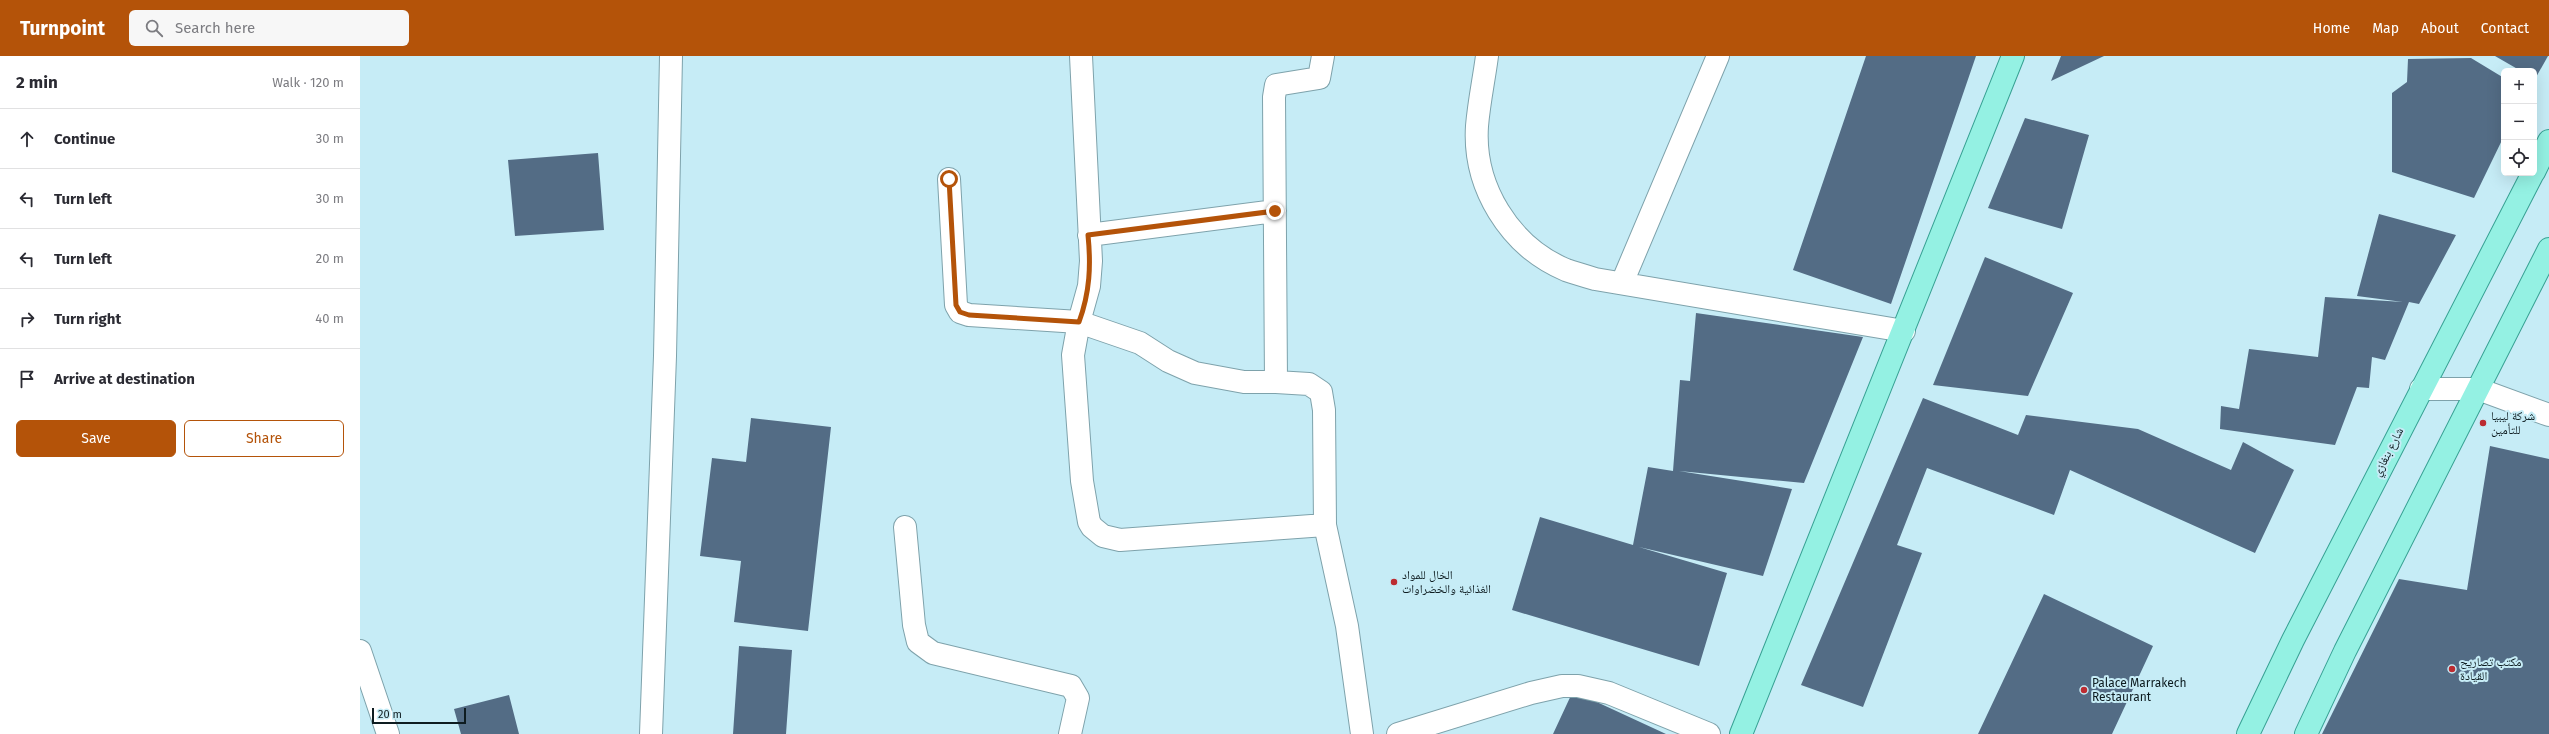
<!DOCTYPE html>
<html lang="en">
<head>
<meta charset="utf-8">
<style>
  body { margin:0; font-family:"Fira Sans","Noto Naskh Arabic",sans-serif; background:#f7f7f7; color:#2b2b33 }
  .controls { position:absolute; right:12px; top:12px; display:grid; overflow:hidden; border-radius:6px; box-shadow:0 4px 16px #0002 }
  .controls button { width:36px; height:36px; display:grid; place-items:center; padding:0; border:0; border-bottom:1px solid #e1e1e2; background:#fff; color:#2b2b33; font:20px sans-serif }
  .scale { position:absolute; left:12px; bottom:10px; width:94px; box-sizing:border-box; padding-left:4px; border:2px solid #0e1c20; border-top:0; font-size:11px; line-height:14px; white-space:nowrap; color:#0e1c20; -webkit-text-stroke:3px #c6ecf6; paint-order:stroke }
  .stop { position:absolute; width:12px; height:12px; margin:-9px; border:3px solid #b45309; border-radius:50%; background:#fff }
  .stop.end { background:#b45309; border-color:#fff; box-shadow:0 1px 4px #0008 }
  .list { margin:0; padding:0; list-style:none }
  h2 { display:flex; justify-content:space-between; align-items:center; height:52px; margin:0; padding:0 16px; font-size:17px }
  h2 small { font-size:13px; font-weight:400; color:#7c7c81 }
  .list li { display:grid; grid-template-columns:26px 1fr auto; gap:12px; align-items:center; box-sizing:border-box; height:60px; padding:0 16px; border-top:1px solid #e1e1e2 }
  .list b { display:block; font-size:15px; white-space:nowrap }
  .list em { font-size:13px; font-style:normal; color:#7c7c81 }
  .actions { display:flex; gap:8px; padding:12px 16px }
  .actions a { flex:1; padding:9px 0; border:1px solid #b45309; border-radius:6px; text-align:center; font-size:14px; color:#b45309 }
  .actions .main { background:#b45309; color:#fff }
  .icon { flex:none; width:22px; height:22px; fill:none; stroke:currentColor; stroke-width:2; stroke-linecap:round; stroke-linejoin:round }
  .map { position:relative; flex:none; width:2189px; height:678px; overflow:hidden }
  header { display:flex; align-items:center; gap:24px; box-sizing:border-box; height:56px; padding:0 20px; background:#b45309; color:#fff }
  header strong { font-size:19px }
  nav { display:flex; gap:22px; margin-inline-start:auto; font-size:14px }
  .search { width:280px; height:36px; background:#f7f7f7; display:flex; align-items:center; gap:10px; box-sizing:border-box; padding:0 14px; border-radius:6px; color:#7c7c81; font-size:15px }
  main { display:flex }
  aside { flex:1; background:#fff }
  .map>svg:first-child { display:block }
  .building { fill:#536c85 }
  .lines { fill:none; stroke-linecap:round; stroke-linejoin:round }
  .minor-casing { stroke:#7ea2ab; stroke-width:24 }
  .major-casing { stroke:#37a193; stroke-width:24 }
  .minor { stroke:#fff; stroke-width:22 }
  .major { stroke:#94f1e3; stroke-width:22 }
  .route { stroke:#b45309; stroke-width:5 }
  .poi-dot { fill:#bc2c31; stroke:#c6ecf6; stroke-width:1.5 }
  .labels { text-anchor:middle; stroke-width:4; stroke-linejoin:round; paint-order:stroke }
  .poi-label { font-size:12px; fill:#0e1c20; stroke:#c6ecf6; text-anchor:start }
  .street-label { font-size:12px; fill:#0e1c20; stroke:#c6ecf6 }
</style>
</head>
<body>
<header>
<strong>Turnpoint</strong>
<div class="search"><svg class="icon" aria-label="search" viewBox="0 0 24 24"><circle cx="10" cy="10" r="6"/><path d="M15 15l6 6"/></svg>Search here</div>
<nav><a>Home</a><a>Map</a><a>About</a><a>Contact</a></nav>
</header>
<main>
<aside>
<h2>2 min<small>Walk · 120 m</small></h2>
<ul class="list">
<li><svg class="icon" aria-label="ahead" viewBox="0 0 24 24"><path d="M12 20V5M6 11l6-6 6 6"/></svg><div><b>Continue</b></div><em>30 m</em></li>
<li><svg class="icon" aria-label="left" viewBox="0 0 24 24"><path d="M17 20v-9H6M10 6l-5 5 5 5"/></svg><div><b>Turn left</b></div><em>30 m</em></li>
<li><svg class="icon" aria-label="left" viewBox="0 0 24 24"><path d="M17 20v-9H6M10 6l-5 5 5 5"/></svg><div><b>Turn left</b></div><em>20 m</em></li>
<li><svg class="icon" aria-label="right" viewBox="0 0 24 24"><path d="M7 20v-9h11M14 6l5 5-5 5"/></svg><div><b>Turn right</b></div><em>40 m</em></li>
<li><svg class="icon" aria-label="arrive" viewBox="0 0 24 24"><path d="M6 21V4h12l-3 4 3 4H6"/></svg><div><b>Arrive at destination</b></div></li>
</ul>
<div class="actions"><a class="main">Save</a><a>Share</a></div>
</aside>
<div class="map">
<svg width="2189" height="678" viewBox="0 0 2189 678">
  <rect width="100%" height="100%" fill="#c6ecf6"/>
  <path class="building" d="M1506 0H1616L1531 248 1433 214Z
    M1701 0H1744L1691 25Z
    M2135 0H2188L2175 23 2174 15H2161Z
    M2111 2 2144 22V80L2114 142 2032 116V37L2047 26 2048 3Z
    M1665 62 1729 79 1702 173 1628 152Z
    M238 97 244 174 155 180 148 104Z
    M2019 158 2096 179 2059 248 2049 246 2025 304 2012 301 2009 332 1997 331 1975 389 1860 373 1861 350 1879 353 1889 293 1958 301 1965 241 2043 246 1997 240Z
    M1625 201 1713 237 1668 340 1573 329Z
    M1336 257 1503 281 1444 427 1319 415 1432 433 1403 520 1279 491 1367 517 1339 610 1152 554 1180 461 1273 489 1288 411 1313 415 1320 324 1330 325Z
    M1563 342 1658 379 1666 359 1778 373 1871 414 1883 386 1934 414 1895 497 1710 414 1694 459 1567 412 1537 489 1562 497 1503 651 1441 629Z
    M391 362 471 371 448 575 374 566 381 505 340 500 352 402 386 406Z
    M2130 390 2189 403V678H1962L2039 523 2107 534Z
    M1684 538 1793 590 1752 678H1618Z
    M379 590 432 594 426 678H373Z
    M1213 635 1306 678H1193Z
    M149 639 159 678H101L94 653Z"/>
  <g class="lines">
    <defs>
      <path id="minor" d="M721 0 731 205 729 230 719 266 713 299 722 425 729 466 732 471 743 480 760 484 965 469 987 570 1002 678
        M963 0 959 22 916 29 914 41 916 326 949 328 961 336 964 354 965 469
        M1127 0C1124 23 1119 46 1117 70 1113 130 1149 190 1206 214 1215 217 1225 220 1235 223L1544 275
        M589 123 596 249 600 256 609 259 719 266 780 287 808 305 835 317 884 326H916
        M729 179 915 155
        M1262 227 1358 0
        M2061 333H2118L2189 359
        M545 471 554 569 558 586 573 597 711 630 718 642 710 678
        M0 595 28 678
        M291 678 305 300 311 0
        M1038 678 1171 637 1202 630H1218L1249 637 1349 678"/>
      <path id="major" d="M2174 116 2189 85
        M1381 678 1653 0
        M1888 678 1933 584 2173 117
        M1946 678 1985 595 2189 193"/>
    </defs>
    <use href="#minor" class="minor-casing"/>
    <use href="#major" class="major-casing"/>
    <use href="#minor" class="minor"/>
    <use href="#major" class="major"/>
  </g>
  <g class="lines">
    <path class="route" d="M589 123 596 249 600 256 609 259 719 266C730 236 731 209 728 179L915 155"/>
  </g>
  <g class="poi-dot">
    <circle cx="2123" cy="367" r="4"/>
    <circle cx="1034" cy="526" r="4"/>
    <circle cx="2092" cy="613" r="4"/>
    <circle cx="1724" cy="634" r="4"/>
  </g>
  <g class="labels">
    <g class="poi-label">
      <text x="2131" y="364">شركة ليبيا<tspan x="2131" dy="14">للتأمين</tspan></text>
      <text x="1042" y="523">الخال للمواد<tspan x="1042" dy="14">الغذائية والخضراوات</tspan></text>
      <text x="2100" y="610">مكتب تصاريح<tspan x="2100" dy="14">القيادة</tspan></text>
      <text x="1732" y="631">Palace Marrakech<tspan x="1732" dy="14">Restaurant</tspan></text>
    </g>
    <g class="street-label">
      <text transform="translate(2028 396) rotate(-63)" y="4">شارع بنغازي</text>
    </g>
  </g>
</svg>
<div class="controls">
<button>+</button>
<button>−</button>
<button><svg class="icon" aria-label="locate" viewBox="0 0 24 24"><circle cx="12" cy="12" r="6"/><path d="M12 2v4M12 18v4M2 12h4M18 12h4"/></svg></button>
</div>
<div class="scale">20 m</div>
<div class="stop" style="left:589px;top:123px"></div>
<div class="stop end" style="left:915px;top:155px"></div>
</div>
</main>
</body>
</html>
